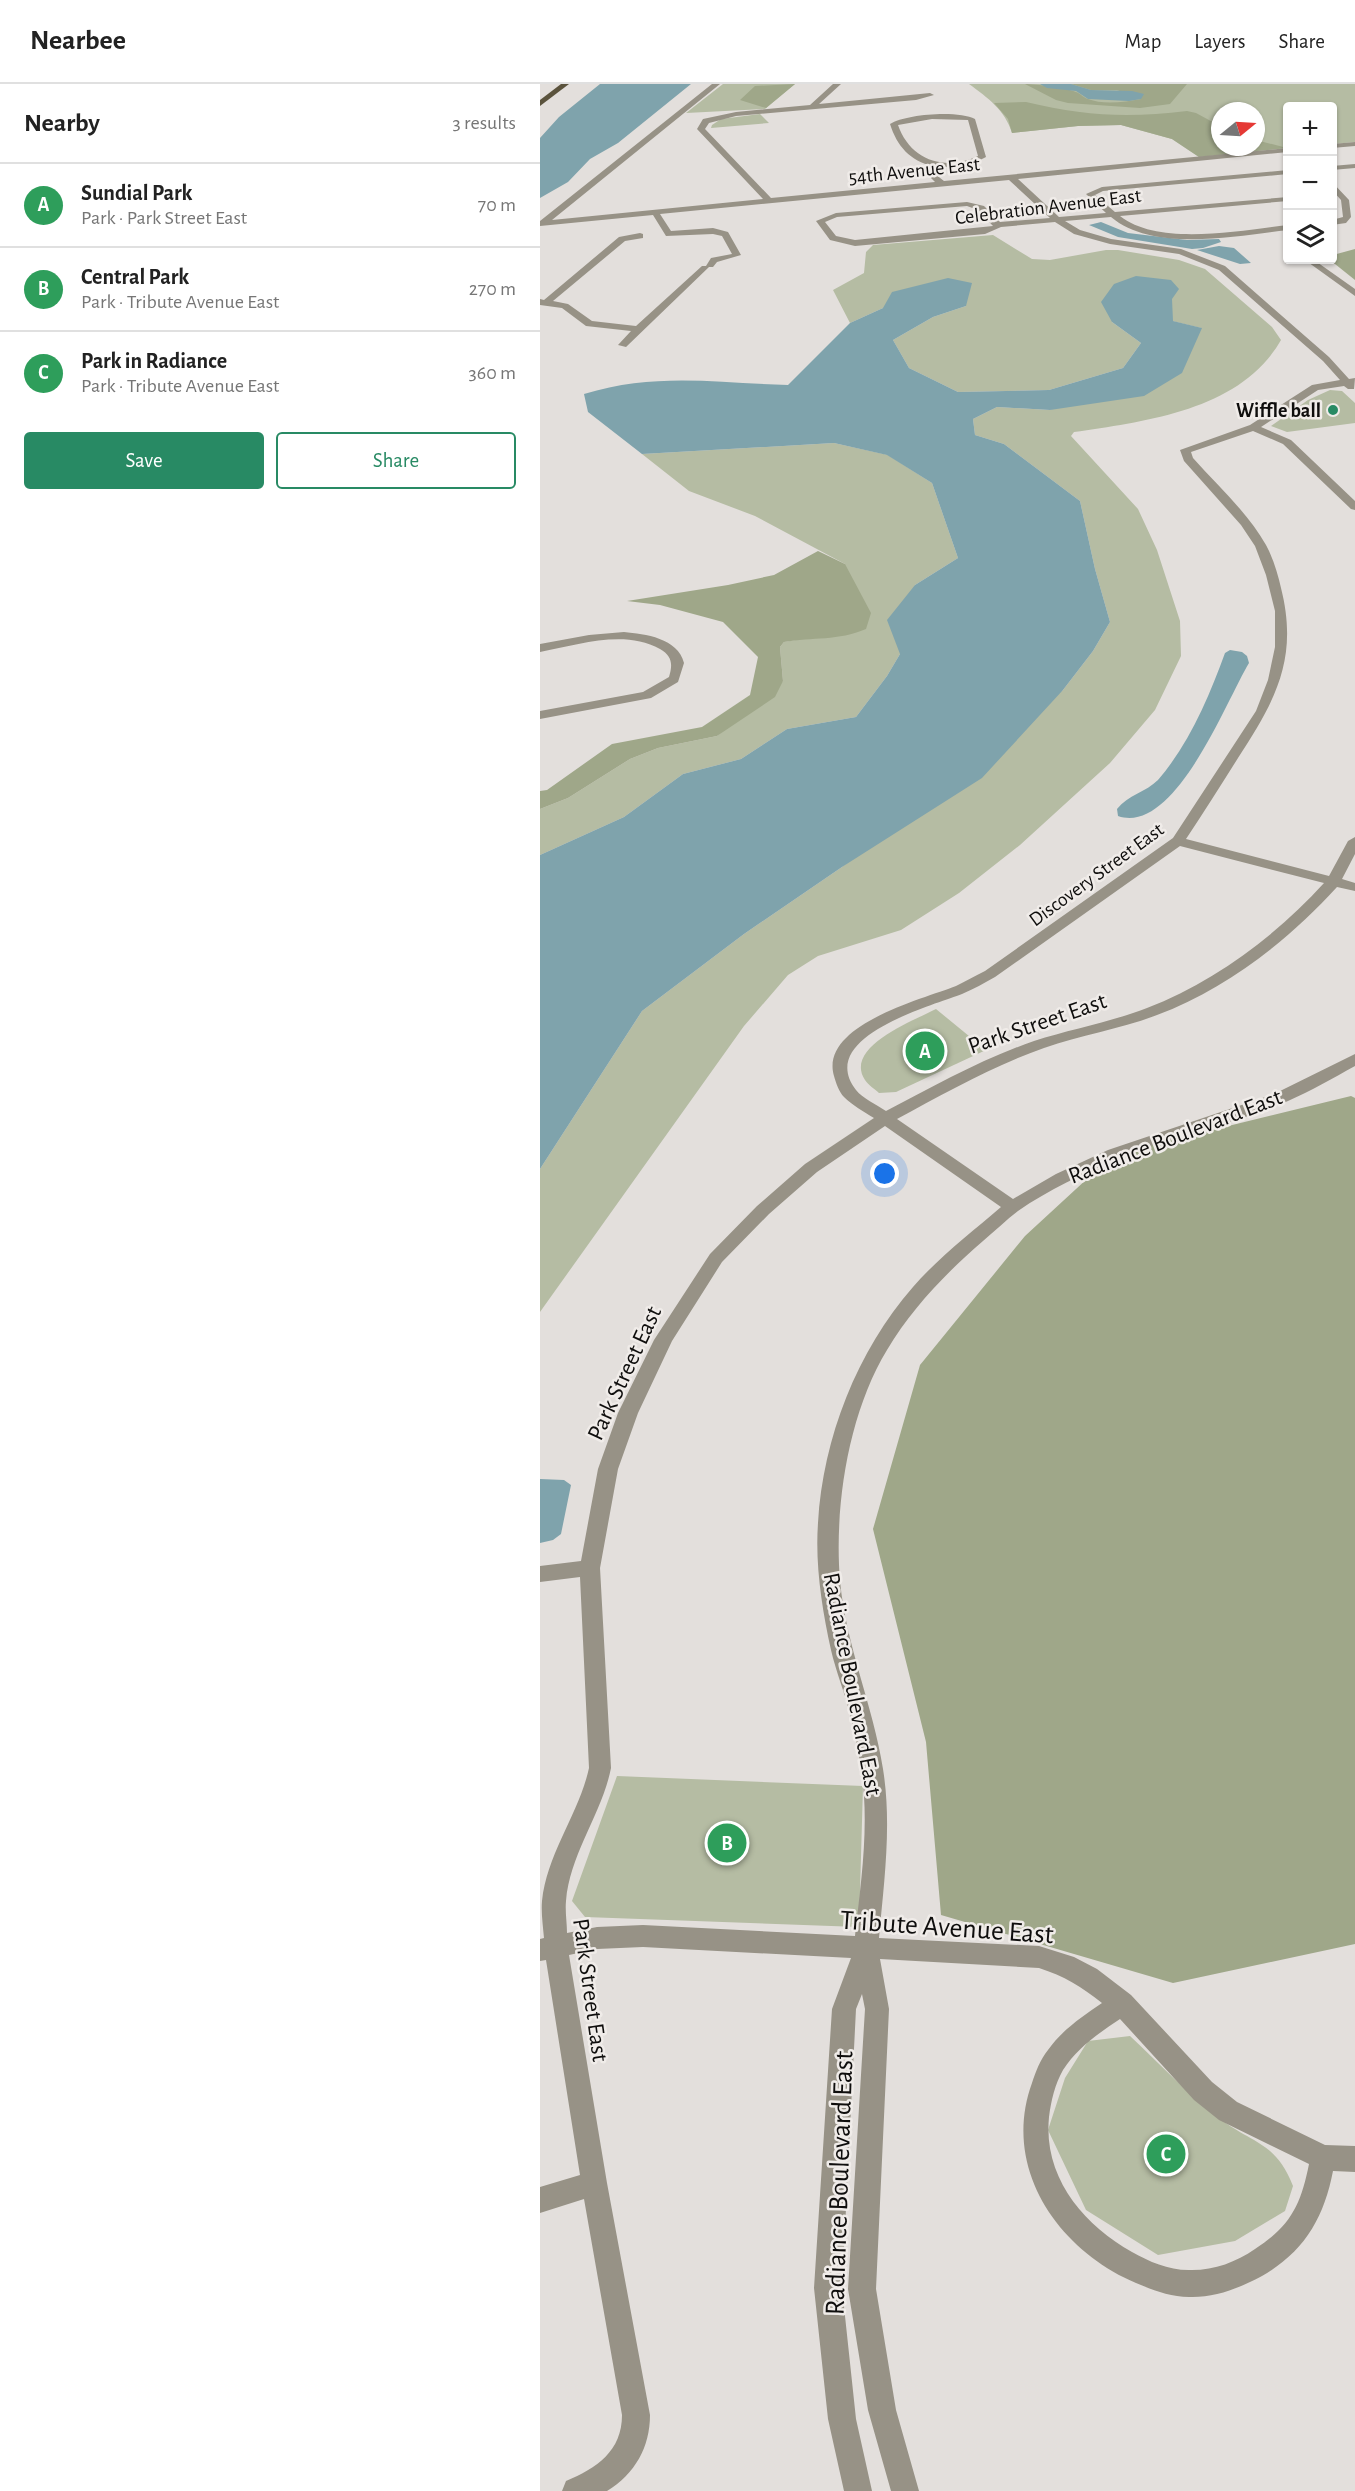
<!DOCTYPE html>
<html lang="en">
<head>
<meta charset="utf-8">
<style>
  body { margin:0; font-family:"Alegreya Sans",sans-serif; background:#f2f2f2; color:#222 }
  .controls { position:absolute; right:18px; top:18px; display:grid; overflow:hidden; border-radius:6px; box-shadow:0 2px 4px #0004 }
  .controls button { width:54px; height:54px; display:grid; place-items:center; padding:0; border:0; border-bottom:2px solid #e0e0e0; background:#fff; color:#222; font:30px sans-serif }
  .compass { position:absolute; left:671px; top:18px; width:54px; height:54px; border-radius:50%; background:#fff; box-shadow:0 2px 4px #0004; rotate:72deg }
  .you { position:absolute; left:345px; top:1090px; width:21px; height:21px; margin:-15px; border:4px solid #fff; border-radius:50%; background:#1a73e8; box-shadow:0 0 0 9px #1a73e833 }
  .badge { display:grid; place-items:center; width:39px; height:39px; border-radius:50%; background:#288a64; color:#fff; font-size:20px; font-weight:700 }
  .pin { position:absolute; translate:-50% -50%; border:3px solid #fff; box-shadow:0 2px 6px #0006 }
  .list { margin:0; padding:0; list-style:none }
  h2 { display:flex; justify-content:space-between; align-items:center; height:78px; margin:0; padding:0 24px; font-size:26px }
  h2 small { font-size:20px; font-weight:400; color:#767676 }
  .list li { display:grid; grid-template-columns:39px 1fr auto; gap:18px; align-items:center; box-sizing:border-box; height:84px; padding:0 24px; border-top:2px solid #e0e0e0 }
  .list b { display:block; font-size:22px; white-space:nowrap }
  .list p { margin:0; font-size:20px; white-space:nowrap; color:#767676 }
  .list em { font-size:20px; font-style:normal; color:#767676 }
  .actions { display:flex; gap:12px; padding:18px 24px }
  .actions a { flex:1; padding:14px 0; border:2px solid #288a64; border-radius:6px; text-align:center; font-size:21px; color:#288a64 }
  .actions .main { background:#288a64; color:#fff }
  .icon { flex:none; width:33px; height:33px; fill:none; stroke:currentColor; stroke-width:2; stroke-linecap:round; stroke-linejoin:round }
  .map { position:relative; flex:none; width:815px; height:2407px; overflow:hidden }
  header { display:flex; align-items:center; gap:36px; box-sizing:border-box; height:84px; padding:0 30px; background:#fff; border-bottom:2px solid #e0e0e0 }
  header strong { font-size:28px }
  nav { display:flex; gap:33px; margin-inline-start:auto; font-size:21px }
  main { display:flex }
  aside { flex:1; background:#fff }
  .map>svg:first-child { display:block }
  .green { fill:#b5bca3; fill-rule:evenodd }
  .forest { fill:#9fa789 }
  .water { fill:#7fa3ac }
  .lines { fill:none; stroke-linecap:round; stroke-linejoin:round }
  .minor { fill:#979286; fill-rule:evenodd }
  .major { fill:#5b533d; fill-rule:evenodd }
  .poi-dot { fill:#288a64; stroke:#f0ece9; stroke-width:2 }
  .labels { text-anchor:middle; stroke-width:5; stroke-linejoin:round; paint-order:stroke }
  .far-street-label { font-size:20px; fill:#0f0e0d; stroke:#f0ece9 }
  .far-poi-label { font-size:20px; font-weight:bold; fill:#0f0e0d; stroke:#f0ece9; text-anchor:end }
  .street-label { font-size:24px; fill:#0f0e0d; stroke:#f0ece9 }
  .near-street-label { font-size:28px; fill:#0f0e0d; stroke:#f0ece9 }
</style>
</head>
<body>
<header>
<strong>Nearbee</strong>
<nav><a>Map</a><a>Layers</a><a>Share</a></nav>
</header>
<main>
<aside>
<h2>Nearby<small>3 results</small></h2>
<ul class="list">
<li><span class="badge" style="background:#2e9e5b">A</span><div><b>Sundial Park</b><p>Park · Park Street East</p></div><em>70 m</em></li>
<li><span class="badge" style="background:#2e9e5b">B</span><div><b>Central Park</b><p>Park · Tribute Avenue East</p></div><em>270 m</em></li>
<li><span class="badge" style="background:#2e9e5b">C</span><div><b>Park in Radiance</b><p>Park · Tribute Avenue East</p></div><em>360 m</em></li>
</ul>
<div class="actions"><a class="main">Save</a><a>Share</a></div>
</aside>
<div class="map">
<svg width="815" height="2407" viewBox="0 0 815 2407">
  <rect width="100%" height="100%" fill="#e3dfdc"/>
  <path class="green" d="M183 0H255L225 25 146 29Z
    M429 0H815V58L793 60 792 22H748L747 64 659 73 632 55 581 41 538 42 472 49C465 26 448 14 429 0ZM680 27H716V63H680Z
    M220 30 229 39 171 44 172 41 181 35Z
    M453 151 492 175 510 176 566 166H578L639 176 665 185 732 243 741 256C701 326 607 337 534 348L531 352 598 425 617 466 640 537 641 572 615 626 570 679 480 761 419 809 361 846 278 872 248 891 204 942 0 1228V1085L102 927 204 850 302 783 523 606 553 567 570 538 555 485 540 417 464 360 435 351 433 335 457 323 510 326 661 244 632 237V215L572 238 601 259 583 284 509 306 418 308 369 284 353 256 393 233 426 222 343 224 310 239 293 206 324 189 326 168 333 161Z
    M790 306 802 307 815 319V339L747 348 731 342 768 316Z
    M294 359 348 371 392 399 418 474 375 501 360 570 347 592 316 633 247 645 201 675 143 690 84 733 0 771V725L28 714 90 675 118 664 177 652 243 597 240 563 244 558 267 554 305 480 215 432 149 407 102 370Z
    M396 925 446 966 356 1008 339 1009C335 1005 328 1001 325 996 303 963 375 936 396 925Z
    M77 1692 323 1702 319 1843 45 1833 32 1817Z
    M590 1952C619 1979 647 2009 678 2033 711 2060 735 2056 753 2102L745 2127 695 2157 618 2171 546 2126 508 2046 525 1994 548 1957Z"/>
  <path class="forest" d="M255 0 226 24 200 16 215 2Z
    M485 0C495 0 527 4 536 8 541 10 544 14 548 15 563 21 585 18 601 15L577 6H551L531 0H647L630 20 600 24 528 19 516 16Z
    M486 18C544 32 588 34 647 27L656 29 680 42V63H716V56L747 64 659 73 632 55 581 41 538 42 472 49 468 35 454 19Z
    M815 165V196L790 176H792L793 171Z
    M278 467 305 480 331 529 326 545C298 557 273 553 244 558L240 563 243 597 235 613 177 652 118 664 90 675 28 714 0 725V707L7 706 72 660 162 643 210 611 218 573 183 538 120 521 87 517 188 501 234 491Z
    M811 1012 815 1014V1860L633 1899 401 1831 386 1658 333 1445 380 1281 485 1152 574 1070Z"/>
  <path class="water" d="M60 0H151L78 59 50 75 28 98 0 114V54L19 33Z
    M500 0H531L551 6 592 7 604 10 601 15 589 17 548 15 536 7 507 4Z
    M561 138 588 149 647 156 679 155 681 158 663 164 652 165 578 153 549 141Z
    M679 162 694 164 711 179 700 180 657 166Z
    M596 192 631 196 639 205 632 215 633 237 662 244 642 289 604 312 510 326 457 323 433 335 435 351 464 360 540 417 555 485 570 538 553 567 523 606 442 694 302 783 204 850 102 927 0 1085V771L84 733 143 690 201 675 247 645 316 633 347 592 360 570 347 536 375 501 418 474 392 399 347 371 294 359 102 370 48 328 44 310C116 288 175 299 248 301L310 239 343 224 352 208 408 194 432 199 426 222 393 233 353 256 369 284 418 308 509 306 583 284 601 259 572 238 561 218 574 200Z
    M690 566 702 568 707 572 709 579C687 615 635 752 578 732L577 725C588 711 606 708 618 696 649 660 669 613 685 569Z
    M0 1395 24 1396 31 1401 21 1450 13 1456 0 1459Z"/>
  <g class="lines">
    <path class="minor" d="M172 0H180L12 136 223 115 157 45 163 35 196 28 270 21 293 0H301L279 20 390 9 394 11 376 16 196 32 169 39 165 45 231 114 395 98 387 90 393 82C370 77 357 62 350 40 366 30 418 26 435 35L446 73 428 82 400 83 395 90 404 97 748 64V68L478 95 519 133 566 129 546 110 562 103 748 86V90L563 107 555 111 575 128 748 113V117L580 132C619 163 701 146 748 141V146C696 152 614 169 571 133L525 137 540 146 571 155 641 165 685 182 789 273 809 295 815 294 814 305H808L804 302 778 306 721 343 751 356 815 417V426L811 425 743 360 713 347 651 368 653 374C678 402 708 429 726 461 733 474 738 490 741 504 759 575 735 617 698 674 681 701 664 728 646 755L789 792 808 757 815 753V770L802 795 815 799V807L797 803C748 857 686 905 617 931 581 945 541 951 504 964 453 982 405 1009 357 1035L473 1115 516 1090 568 1066 734 1010 815 970V982C793 994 771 1007 748 1017 693 1041 632 1051 577 1075 543 1090 508 1106 478 1127 466 1136 455 1147 443 1157 406 1189 372 1224 347 1266 308 1330 294 1424 300 1497 306 1562 333 1621 343 1685 352 1741 344 1798 339 1854L499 1862 534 1873 557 1885 591 1911 672 1998 697 2018 785 2061 815 2062V2088L793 2087C784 2134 764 2168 722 2192 700 2204 674 2214 649 2213 630 2213 613 2206 596 2199 518 2166 461 2084 492 1999 496 1987 500 1976 508 1966 522 1946 543 1932 562 1919 542 1903 524 1892 499 1884L340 1875 349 1925 336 2205 356 2326 379 2407H351L328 2326 308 2205 325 1925 322 1910 316 1925 302 2204 316 2335 332 2407H304L288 2335 274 2204 292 1925 311 1874 103 1863 57 1865 29 1871 67 2099 110 2331C110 2363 95 2390 67 2407H22L26 2397C57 2384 82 2367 82 2331L44 2115 0 2129V2103L40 2091 6 1876 0 1877V1855L4 1854C3 1842 1 1829 2 1817 7 1769 39 1730 49 1684L40 1493 0 1498V1482L41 1477 58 1385 78 1329 114 1256 170 1170 217 1122 265 1080 334 1034C324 1028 312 1021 304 1013 299 1008 296 999 294 992 279 941 383 915 416 902 426 897 435 892 445 887L633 754 716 627 728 596 735 563V527L726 491 715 462 701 441 644 377 640 366 710 341 772 301 800 296 783 277 679 186 639 170 570 160 534 150 515 138 461 143 445 150 315 162 290 156 276 137 296 129 427 118 444 122 460 138 510 134 469 96 120 130 131 147 173 144 188 148 201 171 177 178 173 183H169L86 263 78 261 91 247 46 242 22 224 0 221V215L4 216 79 153 100 149 103 150V154L85 157 13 217 28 220 52 237 96 242 162 182H166L171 174 192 170 182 152 173 150 126 152 113 131 0 142V137ZM392 35 428 36 438 72C405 88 370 76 358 41ZM427 122 438 126 453 142 315 156 296 152 285 138 297 133ZM640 762 784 799C736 852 674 898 607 924 571 938 531 945 494 957 442 975 394 1002 346 1027 337 1021 322 1014 316 1006 275 953 391 922 422 910 434 905 444 899 455 893ZM345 1042 461 1123C431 1149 399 1173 373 1203 317 1267 283 1354 278 1439 275 1481 282 1525 291 1566 296 1588 305 1609 310 1631 317 1657 322 1685 324 1712 327 1759 320 1806 315 1852L103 1841 57 1843 27 1849C27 1839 25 1827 26 1817 30 1769 62 1730 71 1684L60 1484 78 1385 98 1329 132 1257 182 1178 229 1130 277 1088ZM580 1935 654 2016 679 2036 769 2080C761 2120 751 2142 715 2165 696 2178 675 2186 652 2186 630 2187 610 2178 592 2168 543 2140 503 2093 509 2033 511 2017 515 2000 523 1986 537 1964 559 1949 580 1935Z
      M815 58V62L792 64V60Z
      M815 80V84L792 86V82Z
      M792 98 809 116 811 133 806 139 792 141V136L803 133 801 116 792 106Z
      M765 176H774L815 205V212Z
      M84 548C105 550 138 554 144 579L138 598 111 614 0 635V627L103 608 129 593C133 580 132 572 120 565 84 545 38 561 0 568V560L49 551Z"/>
    <path class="major" d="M21 0H29L0 22V16Z"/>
  </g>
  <circle class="poi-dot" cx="793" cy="326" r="6"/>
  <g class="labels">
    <g class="far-street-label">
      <text transform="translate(374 86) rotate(-6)" y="7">54th Avenue East</text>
      <text transform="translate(508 122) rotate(-7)" y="7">Celebration Avenue East</text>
      <text transform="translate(556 790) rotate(-36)" y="7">Discovery Street East</text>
    </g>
    <g class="far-poi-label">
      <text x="781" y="333">Wiffle ball</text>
    </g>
    <g class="street-label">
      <text transform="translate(497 939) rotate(-19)" y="8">Park Street East</text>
      <text transform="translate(635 1052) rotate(-21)" y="8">Radiance Boulevard East</text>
      <text transform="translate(84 1289) rotate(-65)" y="8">Park Street East</text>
      <text transform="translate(313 1600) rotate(79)" y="8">Radiance Boulevard East</text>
      <text transform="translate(51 1906) rotate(82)" y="8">Park Street East</text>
    </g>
    <g class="near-street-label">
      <text transform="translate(407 1842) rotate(4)" y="10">Tribute Avenue East</text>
      <text transform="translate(298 2099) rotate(-88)" y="10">Radiance Boulevard East</text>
    </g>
  </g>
</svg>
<div class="controls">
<button>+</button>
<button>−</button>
<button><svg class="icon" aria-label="layers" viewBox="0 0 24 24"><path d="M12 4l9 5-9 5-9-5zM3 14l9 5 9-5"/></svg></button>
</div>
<svg class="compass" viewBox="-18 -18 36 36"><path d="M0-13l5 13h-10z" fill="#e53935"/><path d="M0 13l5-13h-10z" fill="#767676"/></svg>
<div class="you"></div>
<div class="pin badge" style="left:385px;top:967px;background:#2e9e5b">A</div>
<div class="pin badge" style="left:187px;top:1759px;background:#2e9e5b">B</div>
<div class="pin badge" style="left:626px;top:2070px;background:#2e9e5b">C</div>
</div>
</main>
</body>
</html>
